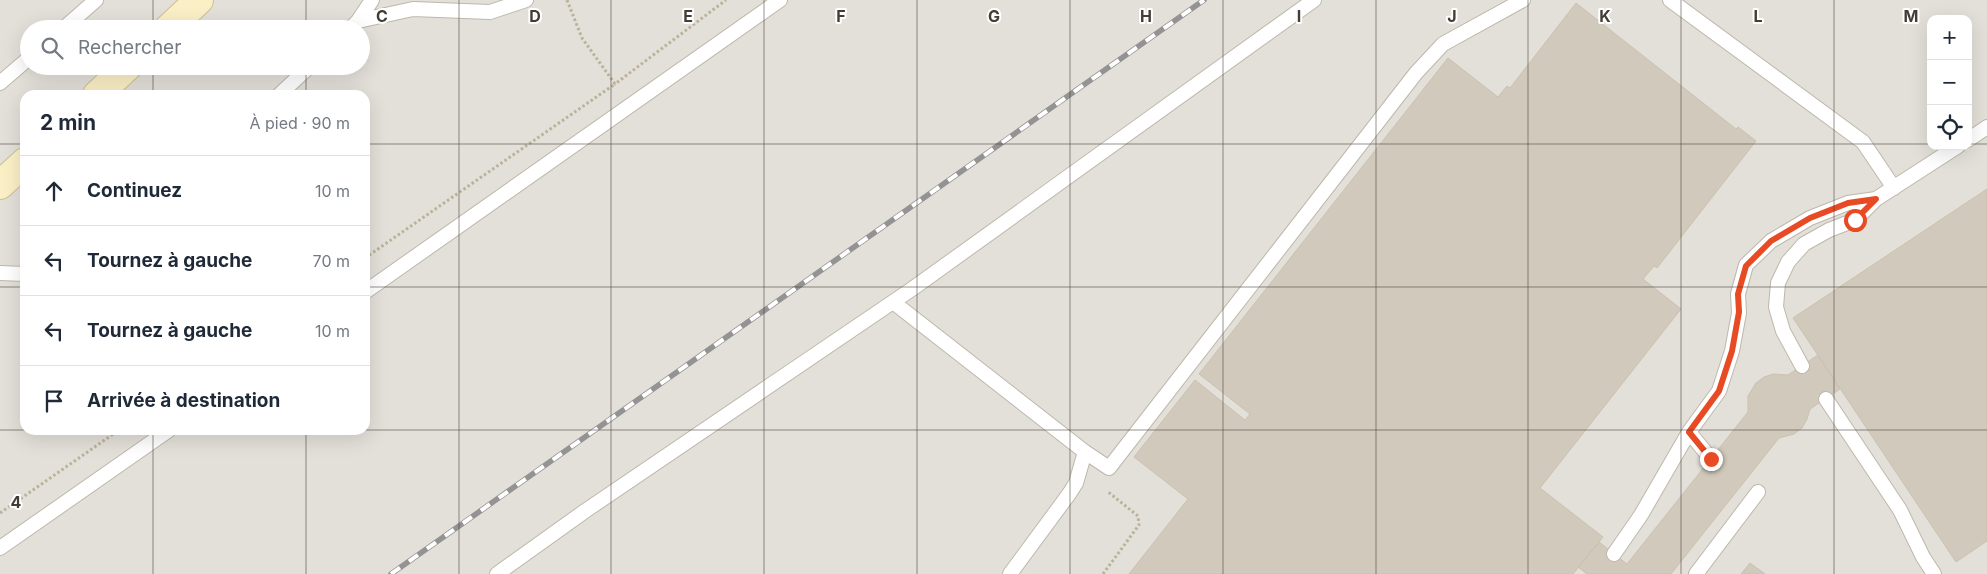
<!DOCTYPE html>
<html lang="fr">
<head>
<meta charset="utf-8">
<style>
  body { margin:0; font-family:Inter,sans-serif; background:#f2f2f3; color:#1f2937 }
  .controls { position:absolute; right:15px; top:15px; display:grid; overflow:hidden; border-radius:10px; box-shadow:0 5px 20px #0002 }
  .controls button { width:45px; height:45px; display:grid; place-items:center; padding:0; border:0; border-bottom:1px solid #e0e1e3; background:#fff; color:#1f2937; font:25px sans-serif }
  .stop { position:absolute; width:15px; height:15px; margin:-11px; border:4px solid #e84a24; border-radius:50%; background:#fff }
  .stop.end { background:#e84a24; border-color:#fff; box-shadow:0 1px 5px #0008 }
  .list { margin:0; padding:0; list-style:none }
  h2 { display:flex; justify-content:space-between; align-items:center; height:65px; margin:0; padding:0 20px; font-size:21px }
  h2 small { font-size:16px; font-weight:400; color:#747a83 }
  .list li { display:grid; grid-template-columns:32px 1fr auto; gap:15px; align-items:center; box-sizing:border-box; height:70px; padding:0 20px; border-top:1px solid #e0e1e3 }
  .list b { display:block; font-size:19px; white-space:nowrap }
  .list em { font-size:16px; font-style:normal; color:#747a83 }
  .icon { flex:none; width:28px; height:28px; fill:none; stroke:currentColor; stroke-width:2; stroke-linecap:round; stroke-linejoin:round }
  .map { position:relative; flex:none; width:1987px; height:574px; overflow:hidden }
  .search { position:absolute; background:#fff; box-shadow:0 5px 20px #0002; left:20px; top:20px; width:350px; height:55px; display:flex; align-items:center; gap:12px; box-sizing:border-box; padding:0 18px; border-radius:28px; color:#747a83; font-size:19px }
  .panel { position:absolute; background:#fff; box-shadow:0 5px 20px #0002; left:20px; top:90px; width:350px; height:345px; border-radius:15px }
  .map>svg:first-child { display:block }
  .industrial { fill:#e3dfd9; fill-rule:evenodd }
  .building { fill:#d1c9bb; stroke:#cbc1af }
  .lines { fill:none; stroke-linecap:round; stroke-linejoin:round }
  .lane-casing { stroke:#beb8ab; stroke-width:16 }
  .secondary-casing { stroke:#cdc197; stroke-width:30 }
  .path { stroke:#bcb19a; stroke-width:3; stroke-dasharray:2.5 2.5; stroke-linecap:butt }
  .lane { stroke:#fff; stroke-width:14 }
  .secondary { stroke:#faefc5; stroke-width:28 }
  .rail-casing { stroke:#939393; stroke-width:5.5 }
  .rail { stroke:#fff; stroke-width:4; stroke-dasharray:11; stroke-linecap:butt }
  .route { stroke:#e84a24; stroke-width:6 }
  .grid { fill:none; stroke:#423d35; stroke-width:1; stroke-opacity:0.55 }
  .grid-label { font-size:16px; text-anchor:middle; font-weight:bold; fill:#423d35; stroke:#fff; stroke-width:4; stroke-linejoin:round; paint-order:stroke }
</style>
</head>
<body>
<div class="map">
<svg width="1987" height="574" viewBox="0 0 1987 574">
  <rect width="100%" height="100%" fill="#f1ede4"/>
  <path class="industrial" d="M0 0H1987V574H0ZM1931 19H1968V146H1931ZM29 29H361V66H29ZM25 95H365V430H25Z"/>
  <path class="building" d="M1576 3 1736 129 1738 127 1756 141 1657 268 1654 266 1643 279 1681 309 1540 488 1603 537 1599 542 1573 574H1129L1188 499 1134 457 1195 380 1245 420 1250 414 1199 374 1448 58 1498 97 1507 86 1510 88Z
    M1987 189V541L1956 562 1793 318Z
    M1818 355 1840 389 1810 409 1807 419 1802 428 1794 434 1779 438 1671 574H1587L1578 567 1599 542 1627 564 1748 412V396L1756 383 1764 377 1773 374 1788 375Z
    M1750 563 1765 574H1741Z"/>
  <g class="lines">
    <defs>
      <path id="lane" d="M1670 0 1863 142 1894 188
        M358 21 372 0
        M63 29 96 0
        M350 29 358 21 413 9 490 12 526 0
        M0 83 29 58
        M279 95 310 66
        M1968 140 1987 127
        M0 273 25 274
        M365 292 780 0
        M893 302 1085 452 1109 468 1416 73 1443 44 1523 0
        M1802 366 1783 331 1776 307 1778 283 1788 262 1804 244 1829 230 1855 220 1876 199 1958 146
        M1826 399 1900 510 1923 557 1934 574
        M1689 432 1711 459
        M0 548 169 430
        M1614 554 1641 515 1689 432 1719 391 1732 351 1739 313 1738 294 1746 265 1771 241 1810 218 1848 203 1876 199
        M497 574 585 511 912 289 1314 0
        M1010 574 1069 494 1076 483 1085 452
        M1696 574 1758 492"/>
      <path id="secondary" d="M168 29 199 0
        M97 95 128 66
        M0 185 25 162"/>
    </defs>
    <use href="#lane" class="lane-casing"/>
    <use href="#secondary" class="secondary-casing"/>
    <path class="path" d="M567 0 582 38 615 84 726 0
      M365 258 615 84
      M0 513 119 430
      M1103 574 1139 525 1138 516 1107 491"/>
    <use href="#lane" class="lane"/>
    <use href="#secondary" class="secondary"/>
    <defs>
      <path id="rail" d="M391 574 1204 0"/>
    </defs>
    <use href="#rail" class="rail-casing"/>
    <use href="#rail" class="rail"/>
  </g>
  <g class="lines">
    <path class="route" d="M1711 459 1689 432 1719 391 1732 351 1739 312 1738 294 1746 266 1771 241 1810 218 1848 203 1876 199 1855 220"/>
  </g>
  <path class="grid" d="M153 0V29M306 0V29M459 0V574M611 0V574M764 0V574M917 0V574M1070 0V574M1223 0V574M1376 0V574M1528 0V574M1681 0V574M1834 0V574M153 66V95M306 66V95M0 144H25M365 144H1931M1968 144H1987M0 287H25M365 287H1987M0 430H1987M153 430V574M306 430V574"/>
  <g class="grid-label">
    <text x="382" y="22">C</text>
    <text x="535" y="22">D</text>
    <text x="688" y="22">E</text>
    <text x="841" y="22">F</text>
    <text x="994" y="22">G</text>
    <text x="1146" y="22">H</text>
    <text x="1299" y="22">I</text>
    <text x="1452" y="22">J</text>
    <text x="1605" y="22">K</text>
    <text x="1758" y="22">L</text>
    <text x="1911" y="22">M</text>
    <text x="16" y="508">4</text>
  </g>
</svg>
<div class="controls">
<button>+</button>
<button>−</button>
<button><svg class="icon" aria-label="locate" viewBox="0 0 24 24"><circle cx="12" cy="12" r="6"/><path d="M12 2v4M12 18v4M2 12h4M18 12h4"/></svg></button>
</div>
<div class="stop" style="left:1855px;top:220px"></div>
<div class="stop end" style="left:1711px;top:459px"></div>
<div class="search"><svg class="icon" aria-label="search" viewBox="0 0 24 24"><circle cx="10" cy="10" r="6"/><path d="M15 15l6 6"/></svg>Rechercher</div>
<section class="panel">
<h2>2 min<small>À pied · 90 m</small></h2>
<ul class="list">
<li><svg class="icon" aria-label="ahead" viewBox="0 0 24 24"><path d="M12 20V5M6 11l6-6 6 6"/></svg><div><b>Continuez</b></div><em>10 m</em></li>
<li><svg class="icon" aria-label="left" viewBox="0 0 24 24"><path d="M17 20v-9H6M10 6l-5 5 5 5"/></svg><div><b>Tournez à gauche</b></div><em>70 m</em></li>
<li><svg class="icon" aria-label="left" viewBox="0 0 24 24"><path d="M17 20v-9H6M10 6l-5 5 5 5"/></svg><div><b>Tournez à gauche</b></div><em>10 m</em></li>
<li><svg class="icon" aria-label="arrive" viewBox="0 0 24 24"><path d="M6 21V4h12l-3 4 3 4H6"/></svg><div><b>Arrivée à destination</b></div></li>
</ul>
</section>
</div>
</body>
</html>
